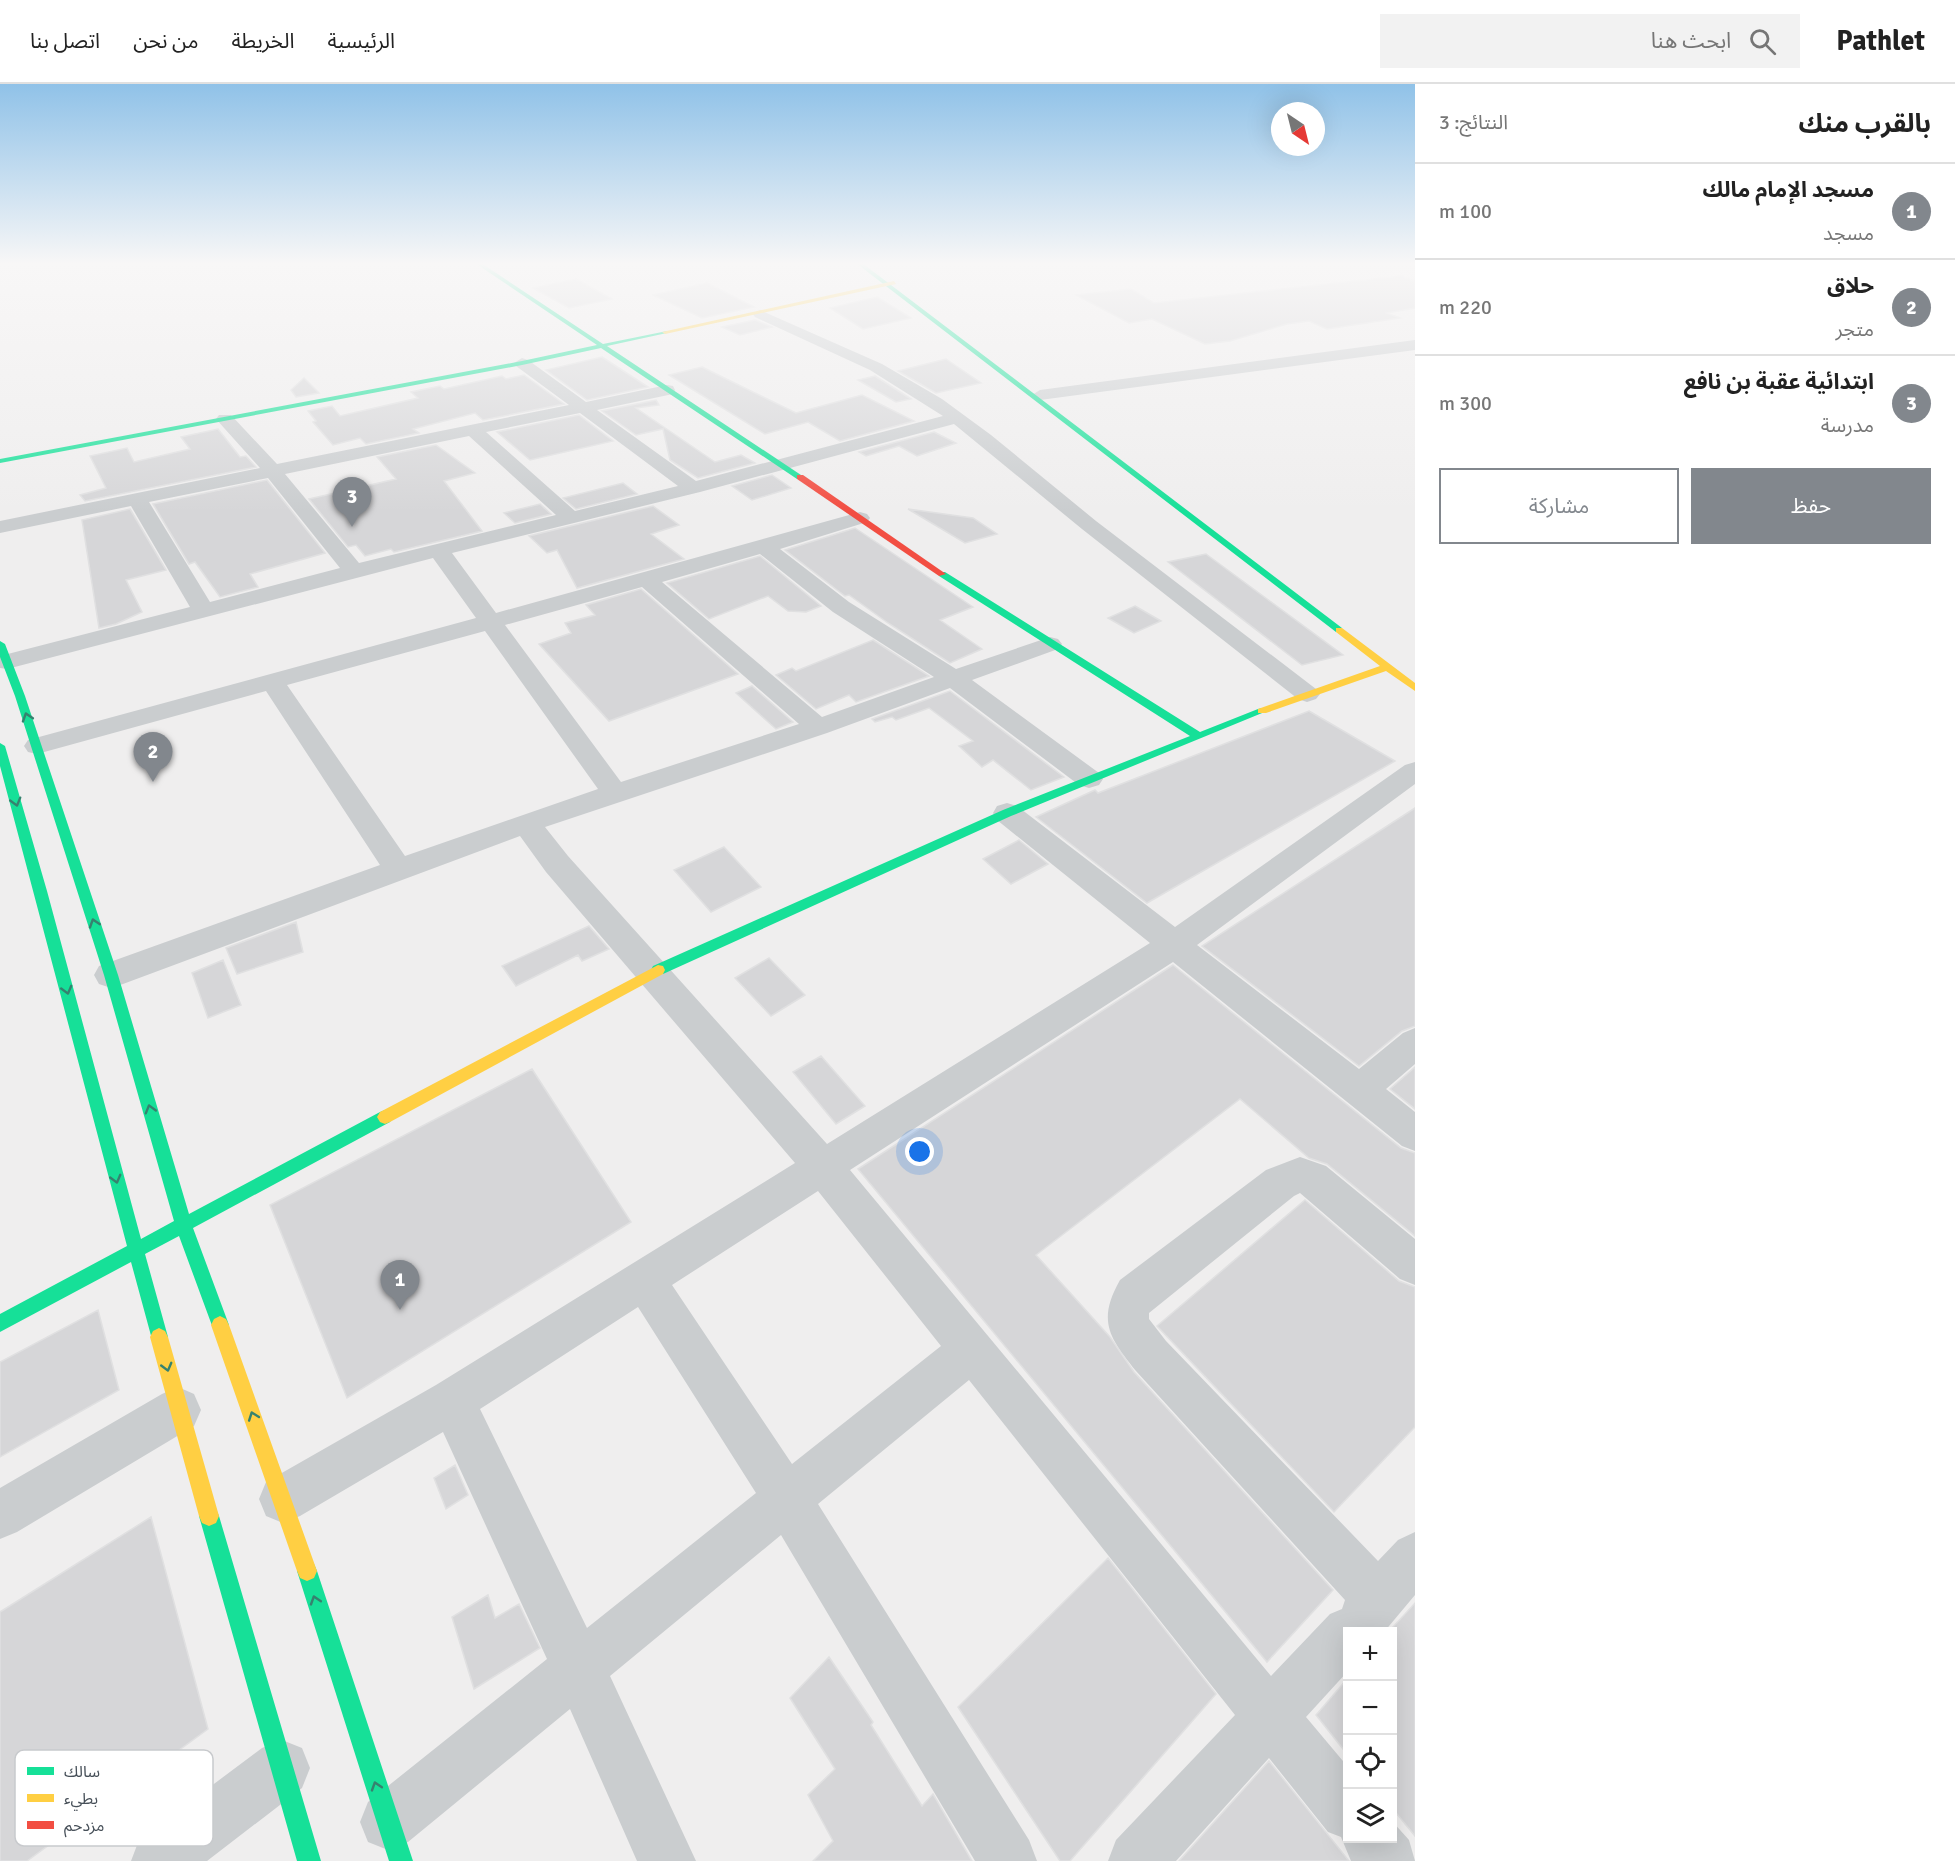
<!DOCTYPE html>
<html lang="ar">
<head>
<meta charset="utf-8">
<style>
  body { margin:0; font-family:Signika,"Noto Sans Arabic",sans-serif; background:#f2f2f2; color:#222; direction:rtl }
  .controls { position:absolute; right:18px; bottom:18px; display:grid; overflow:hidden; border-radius:0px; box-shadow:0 6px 24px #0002 }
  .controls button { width:54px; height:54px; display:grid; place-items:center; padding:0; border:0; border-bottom:2px solid #e0e0e0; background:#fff; color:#222; font:30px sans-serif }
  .compass { position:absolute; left:1271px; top:18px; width:54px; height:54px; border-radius:50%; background:#fff; box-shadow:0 6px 24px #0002; rotate:145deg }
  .you { position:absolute; left:920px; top:1068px; width:21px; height:21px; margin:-15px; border:4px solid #fff; border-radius:50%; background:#1a73e8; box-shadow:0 0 0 9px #1a73e833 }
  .badge { display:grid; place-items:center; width:39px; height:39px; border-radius:50%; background:#82878d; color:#fff; font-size:20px; font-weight:700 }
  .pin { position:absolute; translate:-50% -50px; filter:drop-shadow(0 2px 3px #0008) }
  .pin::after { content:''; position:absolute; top:32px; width:21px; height:18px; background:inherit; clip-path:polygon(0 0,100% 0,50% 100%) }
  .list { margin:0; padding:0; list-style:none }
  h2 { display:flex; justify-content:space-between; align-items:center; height:78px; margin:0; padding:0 24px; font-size:26px }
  h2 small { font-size:20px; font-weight:400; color:#767676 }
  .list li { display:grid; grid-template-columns:39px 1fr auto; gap:18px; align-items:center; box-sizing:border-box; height:96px; padding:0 24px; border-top:2px solid #e0e0e0 }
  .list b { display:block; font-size:22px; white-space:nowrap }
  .list p { margin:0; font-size:20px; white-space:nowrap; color:#767676 }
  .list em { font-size:20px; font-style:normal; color:#767676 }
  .actions { display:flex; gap:12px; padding:18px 24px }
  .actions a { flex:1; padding:14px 0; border:2px solid #82878d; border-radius:0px; text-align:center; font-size:21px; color:#82878d }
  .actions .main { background:#82878d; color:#fff }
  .icon { flex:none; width:33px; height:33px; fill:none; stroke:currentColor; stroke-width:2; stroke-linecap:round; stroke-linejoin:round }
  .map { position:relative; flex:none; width:1415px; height:1777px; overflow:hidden; direction:ltr }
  header { display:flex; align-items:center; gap:36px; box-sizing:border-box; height:84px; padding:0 30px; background:#fff; border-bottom:2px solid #e0e0e0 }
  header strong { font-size:28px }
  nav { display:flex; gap:33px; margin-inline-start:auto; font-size:21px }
  .search { width:420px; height:54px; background:#f2f2f2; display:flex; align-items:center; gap:15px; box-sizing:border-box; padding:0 21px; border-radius:0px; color:#767676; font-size:22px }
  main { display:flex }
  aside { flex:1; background:#fff }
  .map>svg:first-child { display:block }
  .building { fill:#d6d6d8; stroke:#e0e0e1; stroke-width:1.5 }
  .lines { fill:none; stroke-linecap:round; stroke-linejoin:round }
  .street { fill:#cacdcf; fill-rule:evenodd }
  .fast { fill:#16e098; fill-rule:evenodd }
  .slow { fill:#ffcf43; fill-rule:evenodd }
  .jam { fill:#f24e42; fill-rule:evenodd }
  .oneway { stroke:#36826f }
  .key { fill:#fff; stroke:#c8cacd; stroke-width:1.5 }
  .key-label { font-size:16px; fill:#475059 }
</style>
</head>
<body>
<header>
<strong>Pathlet</strong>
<div class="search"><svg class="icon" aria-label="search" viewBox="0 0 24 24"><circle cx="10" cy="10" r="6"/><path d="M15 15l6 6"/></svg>ابحث هنا</div>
<nav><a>الرئيسية</a><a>الخريطة</a><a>من نحن</a><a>اتصل بنا</a></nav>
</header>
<main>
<aside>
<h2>بالقرب منك<small>النتائج: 3</small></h2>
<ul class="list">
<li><span class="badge">1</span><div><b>مسجد الإمام مالك</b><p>مسجد</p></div><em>100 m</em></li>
<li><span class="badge">2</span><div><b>حلاق</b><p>متجر</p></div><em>220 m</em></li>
<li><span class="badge">3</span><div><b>ابتدائية عقبة بن نافع</b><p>مدرسة</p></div><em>300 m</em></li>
</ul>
<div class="actions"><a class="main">حفظ</a><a>مشاركة</a></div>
</aside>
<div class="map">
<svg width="1415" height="1777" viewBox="0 0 1415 1777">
  <rect width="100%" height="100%" fill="#efeeee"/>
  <path class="building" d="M1401 192 1415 197V224L1387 229 1400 234 1327 245 1309 237 1287 240 1230 257 1205 260 1152 235 1129 239 1076 211 1131 205 1154 219Z
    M576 195 612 215 569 224 533 204Z
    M707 199 754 223 702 234 653 211Z
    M877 213 911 234 863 245 830 224Z
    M755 236 772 243 740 251 722 243Z
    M602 273 648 303 587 316 546 286Z
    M946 275 981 299 936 309 898 287Z
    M702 283 796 329 862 311 914 337 840 357 808 338 765 350 669 291Z
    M524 291 564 320 483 336 475 329 413 345 419 349 366 360 360 354 333 361 313 338 316 337 308 327 332 322 340 332 418 314 411 308 440 302 444 305 502 292 506 295Z
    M875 292 911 315 896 318 858 296Z
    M304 294 319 309 296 313 291 306Z
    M656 316 659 321 636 324 715 378 741 371 755 379 698 394 670 376 663 345 636 351 602 327Z
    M579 331 613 357 530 376 497 348Z
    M218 345 240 373 246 372 256 383 85 417 80 411 106 404 90 372 127 364 134 378 190 365 181 353Z
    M934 348 956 359 917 372 899 362 866 372 859 368Z
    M436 361 475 389 444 397 482 447 394 468 391 465 365 472 356 461 348 463 309 415 396 395 377 373Z
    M772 391 791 404 752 416 732 402Z
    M267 396 325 469 250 490 258 503 220 513 195 478 189 480 153 420Z
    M623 399 637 410 576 425 563 414Z
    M540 420 551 430 515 439 504 429Z
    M653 422 679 441 651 450 684 475 577 504 557 466 547 469 529 452Z
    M130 425 166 486 126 496 142 528 116 540 99 544 82 436Z
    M908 425 973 434 997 450 965 459Z
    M855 444 973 523 940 536 982 565 950 579 888 539 849 511 845 512 785 466Z
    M1206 470 1343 571 1302 581 1168 478Z
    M760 472 821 522 806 528 788 527 768 512 709 535 667 499Z
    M641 505 738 590 609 637 539 560 571 549 565 539 595 531 586 521Z
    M1135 522 1161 537 1134 549 1108 534Z
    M873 556 929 592 856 618 849 611 816 625 776 591 792 584 796 587Z
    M752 602 793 638 776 645 736 609Z
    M950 607 1064 693 1031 706 993 676 982 683 959 662 973 657 929 624 896 636 892 633 875 638 872 635Z
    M1309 627 1395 677 1147 819 1036 733 1095 706 1098 709Z
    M1415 724V942L1402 947 1359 982 1202 862Z
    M1019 756 1048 780 1011 800 983 775Z
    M724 763 761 803 711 828 674 786Z
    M296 838 303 868 237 890 226 864Z
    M589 842 609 865 582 877 578 871 516 902 502 882Z
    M769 874 805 911 771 932 735 894Z
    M223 876 241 921 208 934 192 889Z
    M1173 881 1401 1064 1415 1069V1152L1327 1080 1309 1074 1240 1015 1036 1171 1110 1253 1134 1288 1333 1506 1267 1578 858 1085Z
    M821 972 865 1022 836 1040 793 988Z
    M1415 983V1025L1390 1005Z
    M532 985 631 1138 347 1314 270 1121Z
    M1305 1116 1399 1197 1415 1203V1343L1334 1428 1157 1242Z
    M98 1226 119 1306 0 1373V1278Z
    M455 1381 468 1411 446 1425 434 1394Z
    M151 1433 208 1645 27 1777H0V1528Z
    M1108 1474 1216 1610 1070 1777H1060L958 1623Z
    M488 1511 495 1534 519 1520 540 1564 474 1605 452 1533Z
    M1415 1519V1752L1392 1724V1544Z
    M829 1573 873 1638 871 1641 922 1722 933 1710 972 1777H813L833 1757 808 1711 835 1685 790 1614Z
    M1347 1595V1670L1316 1631Z
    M1269 1677 1349 1777H1179Z"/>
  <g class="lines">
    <path class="street" d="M760 226 882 280 942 315 991 351 1096 437 1316 605 1320 610 1316 615 1307 618 1298 615 1082 445 954 340 700 408 452 469 496 529 860 428 867 430 870 434 867 438 780 465 849 518 956 585 1050 553 1058 555 1062 560 1058 565 972 596 1099 689 1103 695 1099 701 1089 704 1079 701 950 604 827 649 545 743 568 772 827 1060 1150 859 997 736 993 729 997 722 1007 719 1017 722 1175 843 1405 681 1415 678V700L1197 861 1359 985 1403 949 1415 944V980L1386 1005 1415 1028V1067L1402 1062 1173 878 850 1086 1271 1592 1330 1530 1342 1525 1345 1516 1136 1287C1109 1253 1097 1237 1120 1196L1266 1086 1300 1073 1326 1082 1415 1155V1201L1400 1195 1300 1109 1294 1112 1149 1229V1235L1166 1257 1378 1477 1398 1456 1415 1448V1511L1384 1548H1348V1587L1306 1633 1348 1683V1754H1392V1737L1409 1756 1415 1777H1351L1341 1753 1328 1748 1269 1674 1176 1777H1108L1116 1756 1235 1631 969 1296 818 1420 1029 1756 1037 1777H975L781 1451 610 1592 696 1777H637L570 1625 408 1758 388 1766 368 1758 360 1738 368 1718 547 1575 443 1348 300 1432 283 1439 266 1432 259 1415 266 1398 436 1301 795 1079 546 788 520 752 123 900 111 904 99 900 94 891 99 882 380 781 266 607 37 670 28 668 24 662 28 656 476 534 433 474 7 585 0 584V572L190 523 131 422 0 449V437L260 384 216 335 219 331H231L277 380 569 321 516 282 514 279 522 274 528 276 586 318 667 301 673 302 675 306 673 310 597 326 696 397 943 332 870 286 755 233 753 230ZM580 329 678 402 575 427 486 348ZM469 352 556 431 359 479 285 390ZM268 394 340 484 210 518 149 418ZM760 470 833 528 934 593 822 633 662 498ZM642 503 799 640 621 698 505 541ZM485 547 598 705 405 772 287 601ZM818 1107 941 1262 792 1380 672 1201ZM638 1223 756 1409 587 1544 480 1325Z
      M1415 256V266L1040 316 1032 311 1040 306Z
      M178 1303 194 1310 201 1326 194 1342 17 1448 0 1455V1404L162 1310Z
      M282 1656 302 1664 310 1684 302 1704 207 1777H131L139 1756 262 1664Z"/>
    <path class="fast" d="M475 179H481L603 260 667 247V249L607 262 804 393 797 395 601 264 522 281 0 379V375L522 277 597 261Z
      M856 179H862L1342 544V548H1336Z
      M939 488H945L1200 648 1258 625 1262 624 1267 627 1011 732 663 890H653L651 886 653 882 1003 726 1190 652 939 492Z
      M0 557 5 560 25 612 118 891 189 1130 380 1028 385 1026 390 1028 393 1033 390 1038 193 1144 229 1241 226 1247 220 1250 214 1247 179 1152 145 1170 168 1253 165 1259 159 1262 153 1259 131 1178 0 1248V1230L127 1162 0 682V659L5 662 47 807 141 1155 174 1137 104 891 15 612 0 573Z
      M209 1422 216 1425 219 1432 321 1777H297L199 1432 202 1425Z
      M307 1477 314 1480 317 1487 413 1777H389L297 1487 300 1480Z"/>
    <path class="slow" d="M894 197 896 200 665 250 662 248Z
      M1336 544H1342L1415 599V607L1386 587 1266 629H1258V625L1380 582 1336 548Z
      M658 881 663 882 665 886 663 890 390 1038 385 1040 380 1038 377 1033 380 1028Z
      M220 1232 226 1235 229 1241 317 1487 314 1494 307 1497 300 1494 297 1487 211 1241 214 1235Z
      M159 1244 165 1247 168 1253 219 1432 216 1439 209 1442 202 1439 199 1432 150 1253 153 1247Z"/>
    <path class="jam" d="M797 391H803L946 490 939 492 797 395Z"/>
  </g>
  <defs><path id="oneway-chevron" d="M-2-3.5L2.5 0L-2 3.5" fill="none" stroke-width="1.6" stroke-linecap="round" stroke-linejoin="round" transform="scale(1.5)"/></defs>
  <g class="oneway">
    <use href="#oneway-chevron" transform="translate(27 633) rotate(-108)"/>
    <use href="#oneway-chevron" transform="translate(16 718) rotate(74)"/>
    <use href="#oneway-chevron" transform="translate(94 839) rotate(-108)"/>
    <use href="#oneway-chevron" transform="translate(67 906) rotate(75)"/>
    <use href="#oneway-chevron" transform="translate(150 1025) rotate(-106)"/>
    <use href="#oneway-chevron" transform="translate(116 1095) rotate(75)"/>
    <use href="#oneway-chevron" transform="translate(167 1283) rotate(75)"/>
    <use href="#oneway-chevron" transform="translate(253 1332) rotate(-110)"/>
    <use href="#oneway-chevron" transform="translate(315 1516) rotate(-108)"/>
    <use href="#oneway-chevron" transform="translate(376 1702) rotate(-108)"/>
  </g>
  <linearGradient id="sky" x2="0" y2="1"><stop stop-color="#90c2e8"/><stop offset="0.42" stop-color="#f8f7f7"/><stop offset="1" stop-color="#f8f7f7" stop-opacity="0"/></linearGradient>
  <rect width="1415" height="428" fill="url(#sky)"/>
  <rect x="15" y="1666" width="198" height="96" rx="9" class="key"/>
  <rect x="27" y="1683" width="27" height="8" fill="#16e098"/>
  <rect x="27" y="1710" width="27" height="8" fill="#ffcf43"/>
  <rect x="27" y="1737" width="27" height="8" fill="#f24e42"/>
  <g class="key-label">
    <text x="64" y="1693">سالك</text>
    <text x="64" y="1720">بطيء</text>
    <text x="64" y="1747">مزدحم</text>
  </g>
</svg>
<div class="controls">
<button>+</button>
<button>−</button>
<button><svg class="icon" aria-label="locate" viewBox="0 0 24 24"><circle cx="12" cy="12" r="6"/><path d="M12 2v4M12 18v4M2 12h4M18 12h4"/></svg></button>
<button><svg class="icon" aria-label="layers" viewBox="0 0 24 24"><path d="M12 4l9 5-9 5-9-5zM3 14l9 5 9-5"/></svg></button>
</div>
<svg class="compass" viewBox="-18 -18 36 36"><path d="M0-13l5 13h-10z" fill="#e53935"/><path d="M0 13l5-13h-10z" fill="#767676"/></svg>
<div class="you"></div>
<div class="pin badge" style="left:400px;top:1226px">1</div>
<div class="pin badge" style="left:153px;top:698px">2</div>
<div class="pin badge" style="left:352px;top:443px">3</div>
</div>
</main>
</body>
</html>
